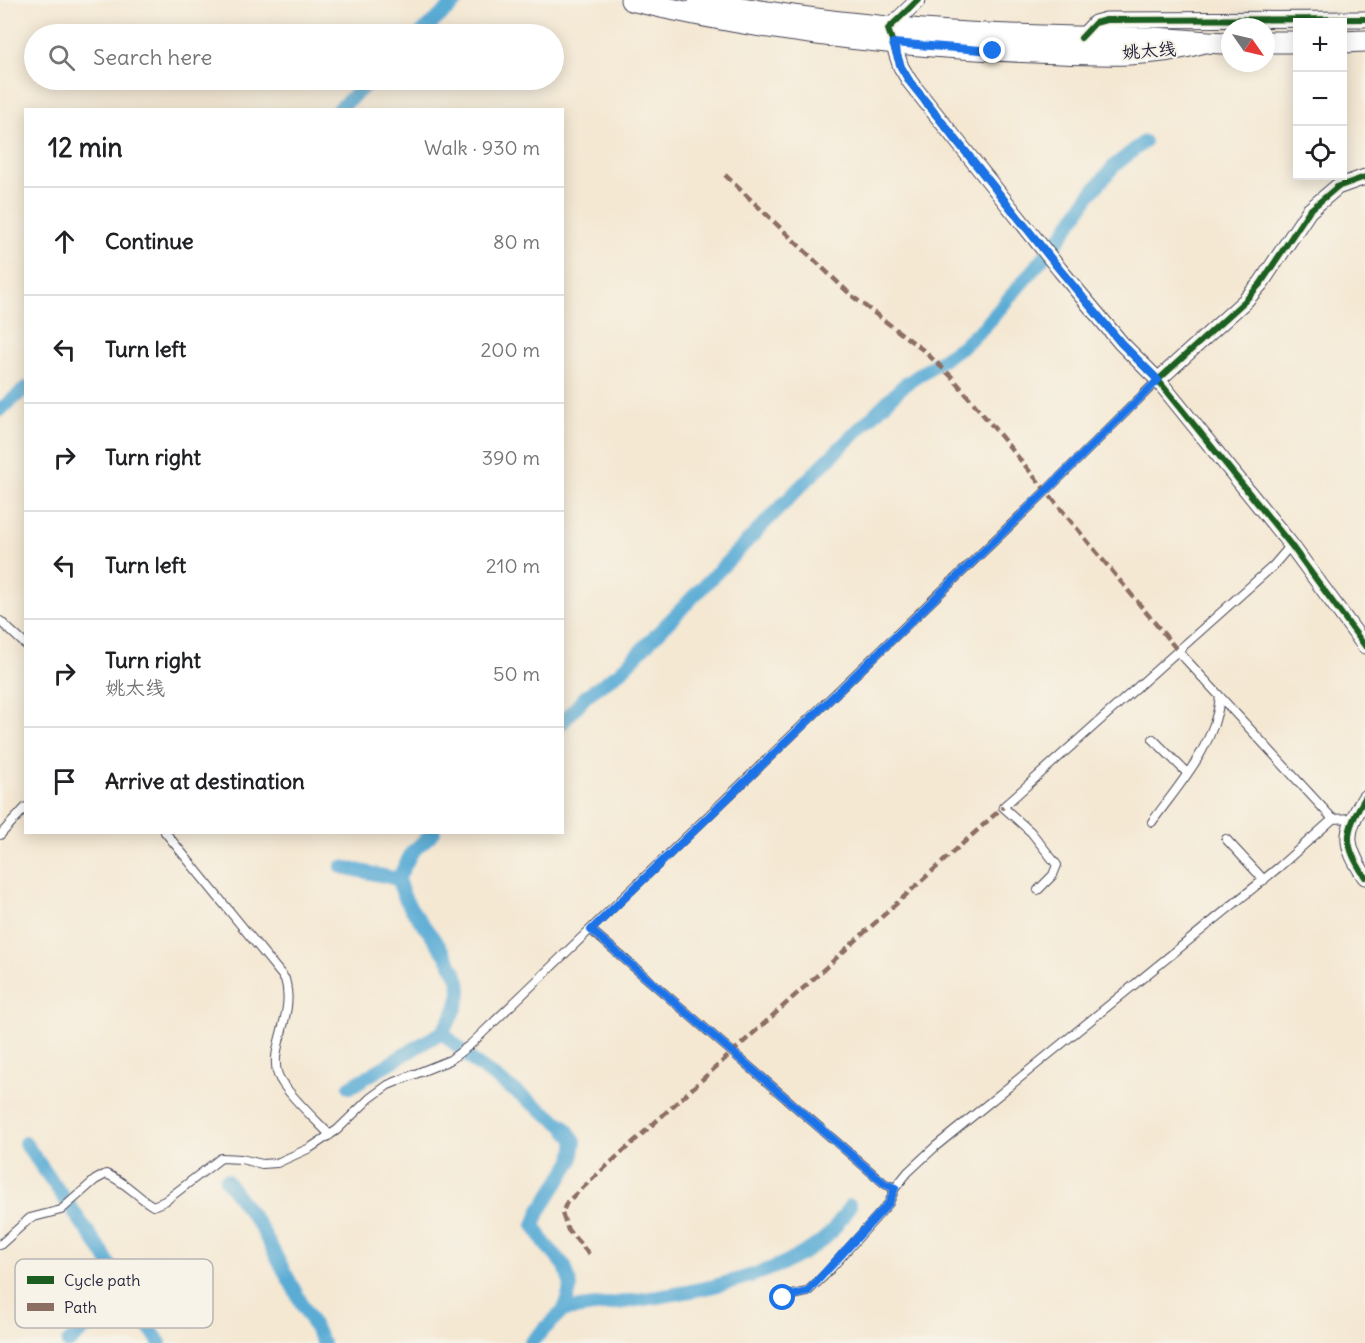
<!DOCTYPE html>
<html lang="en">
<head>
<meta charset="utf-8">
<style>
  body { margin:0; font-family:Delius,"LXGW WenKai TC",sans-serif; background:#f2f2f2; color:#202124 }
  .controls { position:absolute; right:18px; top:18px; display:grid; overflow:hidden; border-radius:0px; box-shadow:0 3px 15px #0003 }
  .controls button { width:54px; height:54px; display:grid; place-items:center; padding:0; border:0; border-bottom:2px solid #e0e0e0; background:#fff; color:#202124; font:30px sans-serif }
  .compass { position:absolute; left:1221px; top:18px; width:54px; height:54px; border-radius:50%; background:#fff; box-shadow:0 3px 15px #0003; rotate:124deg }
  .stop { position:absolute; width:18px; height:18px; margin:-14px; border:4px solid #1a73e8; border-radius:50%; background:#fff }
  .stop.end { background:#1a73e8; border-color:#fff; box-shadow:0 2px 6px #0008 }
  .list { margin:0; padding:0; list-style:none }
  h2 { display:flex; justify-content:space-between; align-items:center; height:78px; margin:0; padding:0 24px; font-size:26px }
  h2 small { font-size:20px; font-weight:400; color:#757577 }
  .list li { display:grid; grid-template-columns:39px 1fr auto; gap:18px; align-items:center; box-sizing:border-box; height:108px; padding:0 24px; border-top:2px solid #e0e0e0 }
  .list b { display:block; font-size:22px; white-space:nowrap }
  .list p { margin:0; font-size:20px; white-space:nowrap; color:#757577 }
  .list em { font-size:20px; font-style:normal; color:#757577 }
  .icon { flex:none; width:33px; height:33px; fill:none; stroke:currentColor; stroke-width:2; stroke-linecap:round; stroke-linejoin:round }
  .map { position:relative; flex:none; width:1365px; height:1343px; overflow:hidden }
  .search { position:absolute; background:#fff; box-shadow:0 3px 15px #0003; left:24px; top:24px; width:540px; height:66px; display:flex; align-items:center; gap:15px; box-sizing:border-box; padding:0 21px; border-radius:33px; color:#757577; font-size:22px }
  .panel { position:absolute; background:#fff; box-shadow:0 3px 15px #0003; left:24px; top:108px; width:540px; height:726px; border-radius:0px }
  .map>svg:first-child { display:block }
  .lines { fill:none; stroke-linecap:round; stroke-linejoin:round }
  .canal { stroke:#5aacd5; stroke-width:14 }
  .service-casing { stroke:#424052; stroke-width:10 }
  .minor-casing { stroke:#424052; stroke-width:17 }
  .secondary-casing { stroke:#424052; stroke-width:23 }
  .service { stroke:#fff; stroke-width:8 }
  .minor { stroke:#fff; stroke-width:15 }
  .secondary { stroke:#fff; stroke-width:21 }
  .quiet { stroke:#8d6e63; stroke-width:4.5; stroke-dasharray:9 4.5; stroke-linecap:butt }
  .cycleway-casing { stroke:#f7f3e8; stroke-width:10 }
  .cycleway { stroke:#1b5e20; stroke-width:6 }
  .route { stroke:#1a73e8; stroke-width:8 }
  .labels { text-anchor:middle; stroke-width:4.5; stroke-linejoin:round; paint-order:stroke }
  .street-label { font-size:18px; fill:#22223b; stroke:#f7f3e8 }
  .key { fill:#f7f3e8; stroke:#b7b4b4; stroke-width:1.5 }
  .key-label { font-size:16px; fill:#22223b }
</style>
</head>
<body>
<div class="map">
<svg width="1365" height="1343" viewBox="0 0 1365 1343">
  <rect width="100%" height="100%" fill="#f7f3e8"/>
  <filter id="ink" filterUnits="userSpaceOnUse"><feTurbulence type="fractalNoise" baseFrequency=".0167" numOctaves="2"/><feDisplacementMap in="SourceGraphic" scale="12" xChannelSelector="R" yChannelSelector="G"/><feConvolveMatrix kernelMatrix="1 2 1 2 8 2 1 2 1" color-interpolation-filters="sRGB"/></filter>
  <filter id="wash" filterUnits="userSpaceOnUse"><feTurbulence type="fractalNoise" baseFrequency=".008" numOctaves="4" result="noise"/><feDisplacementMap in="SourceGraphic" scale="24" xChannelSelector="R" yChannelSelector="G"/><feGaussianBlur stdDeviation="1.35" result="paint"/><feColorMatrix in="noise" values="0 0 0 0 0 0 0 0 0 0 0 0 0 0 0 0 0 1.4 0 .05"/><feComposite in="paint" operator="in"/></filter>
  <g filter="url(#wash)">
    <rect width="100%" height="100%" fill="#f4e8d3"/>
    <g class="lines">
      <path class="canal" d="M420 34 458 0
        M338 110 371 80
        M0 410 26 388
        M562 723 587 695 620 672 801 486 903 386 964 345 986 325 1061 237 1088 197 1114 166 1144 142
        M434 832 412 852 398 879C400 886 402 893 406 900 418 923 461 964 460 991 459 1007 451 1020 442 1032L475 1063 564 1126 575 1141 572 1161 540 1210 534 1225 546 1245 565 1266 571 1286 564 1310 530 1343
        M342 867 398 879
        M350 1087 442 1032
        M25 1143 103 1253 126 1294 160 1343
        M226 1180 261 1228 323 1343
        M564 1310C639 1300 765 1288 824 1239 834 1231 842 1217 850 1206
        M68 1343 126 1294"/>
    </g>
  </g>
  <g filter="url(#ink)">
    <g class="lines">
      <defs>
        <path id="service" d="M0 621 26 645
          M1178 651 1333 819
          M1153 739 1187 773
          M1152 822C1180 783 1215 746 1220 697
          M165 832 285 979C296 1014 268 1049 278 1075 284 1091 317 1121 330 1135
          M0 835 26 807
          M1226 839 1264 880
          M1038 890 1053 875 1057 865 1031 832 1003 807 1273 566 1291 545
          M591 930 885 1184 895 1188
          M0 1245 30 1218 61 1210 95 1180 106 1174C125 1181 136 1196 153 1206L165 1201 221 1158 241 1159 262 1164 277 1163 310 1148 337 1130 370 1098 388 1085 450 1060 471 1044 1046 491 1158 380
          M783 1297 807 1292 825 1275 889 1203 895 1188 908 1172 936 1146 1279 867 1333 819 1353 818"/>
        <path id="minor" d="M918 0 888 29 901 67 910 82 1060 270 1121 343 1158 380 1291 545 1365 646
          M1081 38 1095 23 1106 20 1365 19
          M1158 380 1245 301 1261 283 1309 211 1337 187 1365 177
          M1365 798C1344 833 1343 843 1365 877"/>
        <path id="secondary" d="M631 0C764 32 898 47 1035 52 1090 54 1148 59 1201 43
          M699 0C848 30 997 37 1148 38 1176 38 1202 43 1230 43
          M1266 42H1298
          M1342 42 1365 41"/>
      </defs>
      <use href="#service" class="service-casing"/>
      <use href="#minor" class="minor-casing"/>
      <use href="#secondary" class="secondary-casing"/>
      <use href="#service" class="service"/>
      <use href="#minor" class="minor"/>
      <use href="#secondary" class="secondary"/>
      <path class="quiet" d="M725 175 852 296 923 350 952 377 1178 651
        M589 1254 568 1230 562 1213 567 1202 1003 807"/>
      <defs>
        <path id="cycleway" d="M918 0 888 29 901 67 910 82 1060 270 1121 343 1158 380 1291 545 1365 646
          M1081 38 1095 23 1106 20 1365 19
          M1158 380 1245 301 1261 283 1309 211 1337 187 1365 177
          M1365 798C1344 833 1343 843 1365 877"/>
      </defs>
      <use href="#cycleway" class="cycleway-casing"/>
      <use href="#cycleway" class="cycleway"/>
    </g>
  </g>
  <g class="lines" filter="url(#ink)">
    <path class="route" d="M783 1298 807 1292 889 1203 895 1188 885 1184 591 930 1046 491 1158 380 1121 343 1060 270 910 82 901 67 893 43 993 51"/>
  </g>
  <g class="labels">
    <g class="street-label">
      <text transform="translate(1149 51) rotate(-4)" y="6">姚太线</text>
    </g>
  </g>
  <rect x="15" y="1259" width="198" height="69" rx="9" class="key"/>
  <rect x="27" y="1276" width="27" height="8" fill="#1b5e20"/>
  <rect x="27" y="1303" width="27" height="8" fill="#8d6e63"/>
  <g class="key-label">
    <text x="64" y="1286">Cycle path</text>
    <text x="64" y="1313">Path</text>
  </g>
</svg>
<div class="controls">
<button>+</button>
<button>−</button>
<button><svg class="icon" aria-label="locate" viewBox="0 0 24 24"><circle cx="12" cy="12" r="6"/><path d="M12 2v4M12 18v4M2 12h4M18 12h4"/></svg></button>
</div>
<svg class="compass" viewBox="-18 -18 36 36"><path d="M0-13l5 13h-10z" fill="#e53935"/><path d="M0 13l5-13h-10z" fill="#757577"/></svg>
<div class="stop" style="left:783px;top:1298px"></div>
<div class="stop end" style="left:993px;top:51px"></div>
<div class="search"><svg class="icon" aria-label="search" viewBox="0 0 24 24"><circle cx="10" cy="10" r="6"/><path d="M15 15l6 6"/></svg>Search here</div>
<section class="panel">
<h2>12 min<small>Walk · 930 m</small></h2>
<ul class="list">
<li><svg class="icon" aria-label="ahead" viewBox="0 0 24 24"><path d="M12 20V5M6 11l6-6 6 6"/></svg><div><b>Continue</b></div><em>80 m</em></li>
<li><svg class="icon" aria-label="left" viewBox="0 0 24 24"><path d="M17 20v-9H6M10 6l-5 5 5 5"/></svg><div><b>Turn left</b></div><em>200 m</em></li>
<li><svg class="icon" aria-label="right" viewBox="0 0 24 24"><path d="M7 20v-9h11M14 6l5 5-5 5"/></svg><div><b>Turn right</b></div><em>390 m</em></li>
<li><svg class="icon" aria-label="left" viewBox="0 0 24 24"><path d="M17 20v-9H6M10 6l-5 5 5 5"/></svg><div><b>Turn left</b></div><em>210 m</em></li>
<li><svg class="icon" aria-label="right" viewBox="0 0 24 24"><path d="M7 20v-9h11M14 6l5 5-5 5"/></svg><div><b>Turn right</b><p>姚太线</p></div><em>50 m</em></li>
<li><svg class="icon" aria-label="arrive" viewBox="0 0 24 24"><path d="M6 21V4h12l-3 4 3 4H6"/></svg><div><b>Arrive at destination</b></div></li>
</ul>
</section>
</div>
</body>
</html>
